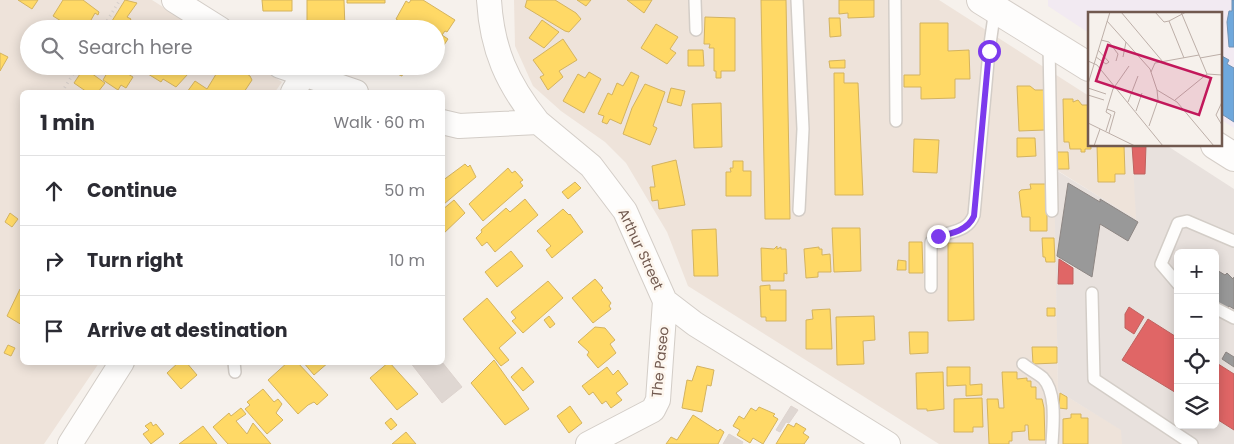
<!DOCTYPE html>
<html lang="en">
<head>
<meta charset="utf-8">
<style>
  body { margin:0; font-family:Poppins,sans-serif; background:#f7f7f7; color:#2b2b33 }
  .controls { position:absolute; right:15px; bottom:15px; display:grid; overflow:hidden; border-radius:8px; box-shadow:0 2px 12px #0003 }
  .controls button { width:45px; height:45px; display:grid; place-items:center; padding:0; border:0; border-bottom:1px solid #e1e1e2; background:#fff; color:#2b2b33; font:25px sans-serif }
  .stop { position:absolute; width:15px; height:15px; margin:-11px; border:4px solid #7c3aed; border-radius:50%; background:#fff }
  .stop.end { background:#7c3aed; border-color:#fff; box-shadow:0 1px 5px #0008 }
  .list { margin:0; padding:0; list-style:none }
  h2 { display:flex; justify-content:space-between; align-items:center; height:65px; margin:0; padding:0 20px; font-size:21px }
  h2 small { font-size:16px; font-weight:400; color:#7c7c81 }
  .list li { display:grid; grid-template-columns:32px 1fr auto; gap:15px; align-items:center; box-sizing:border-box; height:70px; padding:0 20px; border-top:1px solid #e1e1e2 }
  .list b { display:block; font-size:19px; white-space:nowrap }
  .list em { font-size:16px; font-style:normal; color:#7c7c81 }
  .icon { flex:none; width:28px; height:28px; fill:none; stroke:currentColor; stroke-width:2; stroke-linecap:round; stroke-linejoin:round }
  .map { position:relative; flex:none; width:1234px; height:444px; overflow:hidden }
  .search { position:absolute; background:#fff; box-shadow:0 2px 12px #0003; left:20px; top:20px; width:425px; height:55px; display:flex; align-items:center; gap:12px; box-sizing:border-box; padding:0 18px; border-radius:28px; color:#7c7c81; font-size:19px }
  .panel { position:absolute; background:#fff; box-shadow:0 2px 12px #0003; left:20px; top:90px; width:425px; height:275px; border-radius:8px }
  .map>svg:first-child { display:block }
  .residential { fill:#eee3da }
  .industrial { fill:#e8e1dd; fill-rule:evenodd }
  .education { fill:#f2eaf2 }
  .homes { fill:#ffd966; stroke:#d4b35f }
  .shops { fill:#e06666; stroke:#bf625f }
  .schools { fill:#6fa8dc; stroke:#7090b2 }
  .industry { fill:#999; stroke:#8d8683 }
  .building { fill:#dfd7d2; stroke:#ded4cf }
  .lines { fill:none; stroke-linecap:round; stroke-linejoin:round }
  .lane-casing { stroke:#d3cdc7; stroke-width:14 }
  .street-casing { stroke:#d3cdc7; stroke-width:26 }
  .secondary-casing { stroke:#d5cec8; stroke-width:30 }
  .path { stroke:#d7d0cc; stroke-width:3; stroke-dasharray:1 4; stroke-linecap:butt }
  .lane { stroke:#fefdfc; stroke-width:11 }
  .street { stroke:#fefdfc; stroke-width:24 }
  .secondary { stroke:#fefdfc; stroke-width:28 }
  .route { stroke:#7c3aed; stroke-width:6 }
  .labels { text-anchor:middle; stroke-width:5; stroke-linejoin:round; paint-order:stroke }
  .street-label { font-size:14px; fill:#71594f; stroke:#fdf6ee }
  .inset-road { fill:none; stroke:#bdafa8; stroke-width:1 }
  .view { fill:#c2185b; fill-opacity:0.15; stroke:#c2185b; stroke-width:2.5 }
  .inset-edge { fill:none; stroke:#71594f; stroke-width:2.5 }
</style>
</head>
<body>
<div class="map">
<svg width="1234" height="444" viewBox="0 0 1234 444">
  <rect width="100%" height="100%" fill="#f6f1ec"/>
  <path class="residential" d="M0 0H152L198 29H29V66H257L282 82 275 92H22V362L99 363 44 444H0Z
    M514 0H939L1089 96V145H1132L1137 220 1055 169 1058 391 1122 430V444H939L688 286 667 232 626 163 605 142 561 111 533 86 515 46Z"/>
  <path class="industrial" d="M1132 145H1166L1234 189V444H1122L1121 430 1058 391 1054 169 1136 219ZM1178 253H1215V425H1178Z"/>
  <path class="education" d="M1048 0H1234V128L1220 119V14H1089V33L1048 6Z"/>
  <path class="homes" d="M18 0H38L32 9Z
    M63 0H83L99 12 98 15 95 13 87 27 81 24 78 29H74L53 16Z
    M125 0 137 3 127 17 131 19 125 29H107Z
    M262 0H292V11H263Z
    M307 0H344L345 29H307Z
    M347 0H385V3H347Z
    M411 0H423L455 20 447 32 445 31 442 35 448 39 442 48 436 44V29H411L396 19 406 1 409 3Z
    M527 0H555L576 13 581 19 569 32 565 31 525 7Z
    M577 0H591L586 6Z
    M627 0H652L644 13Z
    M761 0H786L790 219H765Z
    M839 0H874V17L848 18V13L839 14Z
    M705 17 735 18V71H721V78H716V71H714V48H709L710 44H704Z
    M829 18H840L841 36 830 37Z
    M542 20 559 32 544 48 529 38Z
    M920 23H948V51L969 50 970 79H955V98L921 99V87H904V75H920Z
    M656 24 678 37 670 49 676 53 667 64 641 48Z
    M563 39 577 60 559 71 563 77 548 90 540 77 544 75 533 60Z
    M688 50H703L704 66H688Z
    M0 53 8 57 0 71Z
    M845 60V68H830L829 61Z
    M96 66H130L132 67 128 74 133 77 126 88 121 85 118 90 103 80 107 73Z
    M141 66H189L186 72 188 74 176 87 163 79 161 82 140 69Z
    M221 66H234L250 76 252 80 244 92H187L195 81 207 89Z
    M379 66H405L402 76Z
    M84 68 105 83 98 92H87L74 83Z
    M589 72 601 79 584 113 563 101 578 74 585 78Z
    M631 72 639 76 621 124 610 119 607 124 602 122 604 116 598 114 608 93 612 95 617 83 623 86Z
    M834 73H844V83H858L863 195H835Z
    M645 84 665 92 653 126 657 128 650 145 623 134 632 108Z
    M1017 86H1030L1035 90H1044L1045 130 1019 131Z
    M671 88 685 91 681 106 667 102Z
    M1063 99H1073V102L1078 100 1082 105H1089L1091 149H1085V152H1081V149H1070L1069 142H1064Z
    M721 103 722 147 694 148 692 104Z
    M1017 138H1035L1036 156 1017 157Z
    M914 139 939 140 937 173 913 172Z
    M1097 145H1124L1125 174H1115V182H1098Z
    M1056 152H1068L1069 169H1057Z
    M676 160 685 205 659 209 658 200 652 201 650 187H655L652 166Z
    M733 161H743V171H751V196H726V172H731L730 168H733Z
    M465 164 468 167 470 165 476 177 444 204 442 202V181Z
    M508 168 512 173 515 171 523 180 520 182 523 186 483 221 469 204Z
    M575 182 581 188 568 199 562 192Z
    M1030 184H1047V231H1030V217H1022L1019 192 1021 190 1031 189Z
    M525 199 538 215 495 252 487 242 482 246 476 238 482 232 481 230 506 208 510 212Z
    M454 200 465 213 442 235V210Z
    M563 209 569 215 570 214 583 232 552 258 546 250 551 246 537 231Z
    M10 213 18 219 12 227 5 222Z
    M832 228H860L861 271 834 272Z
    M716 229 718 276H694L692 230Z
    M1042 238H1054L1055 262H1046L1045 257H1043Z
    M909 242H922L923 273H909Z
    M948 243H973L974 320 948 321Z
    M777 246V249L781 247V249H786L787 274 784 273V281H762L761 248 774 249Z
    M819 247V249H822V255L830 254 831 272H818V277L806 278 804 249Z
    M511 251 523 266 497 287 485 272Z
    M898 260 906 261V270H897Z
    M595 279 603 288 601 290 611 303 609 306 611 309 593 323 572 298Z
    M548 281 563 298 523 333 512 321 516 318 511 312Z
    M770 285V290H786V321H766V317H761L760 286Z
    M20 289 22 291V325L7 316Z
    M487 298 516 333 499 348 509 360 501 366 463 319Z
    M1047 308H1055V316H1047Z
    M830 309 832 349H806V320L813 319 812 310Z
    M549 316 555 324 550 328 544 320Z
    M874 316 875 340 863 341 864 364 837 365 836 317Z
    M595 327 605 328 615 340 610 344 616 353 598 368 587 355 589 352 578 342Z
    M909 332H928V353L910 354Z
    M8 345 15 348 11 356 4 353Z
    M1032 347H1057V363L1033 364Z
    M494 360 529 409 505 425 471 383Z
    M179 362H186L197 375 181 389 167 373Z
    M288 362H297L328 395 317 405 314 402 308 405 298 414 268 380Z
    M303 362H329L314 375Z
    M389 362 418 394 397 410 370 378Z
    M697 366 714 370 711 386 707 385 702 412 682 408 687 380 692 381Z
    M522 367 534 382 523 391 511 377Z
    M607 367 613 375 618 370 628 384 616 393 622 400 611 408 606 401 602 404 593 392 589 395 582 386Z
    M947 367H970V385L982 384V395L966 396V385L947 386Z
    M943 372 944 409 927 411V409H917L916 373Z
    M1002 372H1017V379L1027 378V381H1031V387H1036V399H1042L1044 408 1045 440H1029L1028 425H1025V431L1012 432V441H1009V444H989L987 399H998L999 408H1004Z
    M263 389 274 402 278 399 282 404 276 413 283 420 267 434 245 409 250 405 247 402Z
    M1060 393 1067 397V409L1059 408Z
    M982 398 983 427H973V432H954V399Z
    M570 406 582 423 569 433 557 416Z
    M759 407 775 414 773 416 778 419 763 444 753 438 750 443 737 435 740 430 733 426 739 416 744 419 751 408 756 411Z
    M241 408 246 414 236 421 247 434 253 423 271 444H228L213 427 229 413 231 416Z
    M1071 414H1081V418H1088V444H1063V419L1071 418Z
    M693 415 718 431 720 429 724 432 718 444H666L671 437 677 440Z
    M391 418 397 425 391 430 385 423Z
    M151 422 153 426 156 424 164 434 151 444 143 434 149 430 145 426Z
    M796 423 806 429 803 433 809 437 804 444H776L788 424 794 427Z
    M203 426 217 444H179Z
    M406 432 416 444H392Z"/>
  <path class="shops" d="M1132 145H1146L1145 174H1134Z
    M1059 259 1073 268V284H1058Z
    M1129 307 1144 317 1134 334 1125 328V314Z
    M1148 319 1178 338V394L1122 360Z
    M1215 362 1234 374V430L1215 418Z"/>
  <path class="schools" d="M1232 0H1234V47H1229L1227 22 1229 11H1232Z
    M1220 55 1229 60 1227 64 1234 68V122L1220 113Z"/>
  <path class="industry" d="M1068 183 1100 202V199L1138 222 1128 241 1100 224 1092 277 1057 256Z
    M1215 269 1225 275 1227 273 1233 279 1234 277V309L1229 306 1228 309 1215 301Z
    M1226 352 1234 357V367L1222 359Z"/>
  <path class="building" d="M410 362H442L462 387 442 403Z
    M791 406 798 410 789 423 786 422 780 432 776 430Z
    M729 434 743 442 742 444H723Z"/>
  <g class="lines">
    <defs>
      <path id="lane" d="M695 0 696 30
        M797 0 803 129 799 210
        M895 0 896 121
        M1049 44 1052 211
        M1178 284 1161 264 1178 223 1187 221 1234 241
        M931 287V242C943 229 966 236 974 215L989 51 995 9
        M1092 293 1094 379 1192 444
        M1215 308 1234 318
        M234 362 235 372
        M1023 364C1029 369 1037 373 1043 378 1057 393 1053 425 1052 444"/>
      <path id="street" d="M174 0 220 29
        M489 0C492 50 507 83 538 122
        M280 66 356 92
        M293 92 304 74
        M442 122 459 126 538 122 591 166 625 211 665 301 695 324 888 444
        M70 444 122 362
        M588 444 653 410 658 400 665 301"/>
      <path id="secondary" d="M981 0 1089 67
        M1215 145 1234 157"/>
    </defs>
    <use href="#lane" class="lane-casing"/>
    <use href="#street" class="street-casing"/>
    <use href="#secondary" class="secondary-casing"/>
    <path class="path" d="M102 29 120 0
      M62 92 78 66"/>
    <use href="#lane" class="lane"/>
    <use href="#street" class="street"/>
    <use href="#secondary" class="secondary"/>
  </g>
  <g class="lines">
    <path class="route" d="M938 236C952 234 968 230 974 216L989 51"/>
  </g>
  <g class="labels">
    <g class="street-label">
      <text transform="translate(641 249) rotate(65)" y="5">Arthur Street</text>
      <text transform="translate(660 362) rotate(-84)" y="5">The Paseo</text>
    </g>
  </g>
  <g transform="translate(1088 12)">
    <rect width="134" height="134" fill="#f6f1ec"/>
    <path class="inset-road" d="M33 0 75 50M67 0 76 10 81 9 96 46M93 0 119 62M19 9 62 57 69 78 89 90 126 134M81 9 98 0M13 28 21 30 30 42 28 49M8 45 18 52 21 50 10 38M35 45 38 30M112 46 134 42M0 49 9 53 75 134M63 60 67 51 111 43M0 72 22 0M0 76 18 82M0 83 16 88M87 88 119 62 134 63M40 90 50 64M134 90 128 103 134 113M19 97 27 100 21 121M48 99 54 81M0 111 47 134M61 114 70 88 69 78M18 119 23 103 18 100 25 77 41 54M6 134 12 117"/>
    <path class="view" d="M20 33 123 66 111 103 8 69Z"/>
    <rect width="134" height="134" class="inset-edge"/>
  </g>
</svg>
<div class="controls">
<button>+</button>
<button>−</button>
<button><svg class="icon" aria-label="locate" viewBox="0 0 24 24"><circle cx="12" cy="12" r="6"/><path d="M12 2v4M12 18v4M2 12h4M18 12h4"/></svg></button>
<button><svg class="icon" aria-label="layers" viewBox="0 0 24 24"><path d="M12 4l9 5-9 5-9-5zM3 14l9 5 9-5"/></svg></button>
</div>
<div class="stop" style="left:989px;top:51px"></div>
<div class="stop end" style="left:938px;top:236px"></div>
<div class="search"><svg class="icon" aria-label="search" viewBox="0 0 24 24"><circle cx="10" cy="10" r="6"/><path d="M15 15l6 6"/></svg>Search here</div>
<section class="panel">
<h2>1 min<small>Walk · 60 m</small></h2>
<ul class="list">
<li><svg class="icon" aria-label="ahead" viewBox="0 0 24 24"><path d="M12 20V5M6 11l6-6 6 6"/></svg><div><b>Continue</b></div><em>50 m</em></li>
<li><svg class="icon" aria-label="right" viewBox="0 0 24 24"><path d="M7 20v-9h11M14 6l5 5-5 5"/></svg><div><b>Turn right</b></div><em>10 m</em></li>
<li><svg class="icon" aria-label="arrive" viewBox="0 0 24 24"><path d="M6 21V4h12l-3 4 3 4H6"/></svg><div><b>Arrive at destination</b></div></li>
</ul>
</section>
</div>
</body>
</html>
